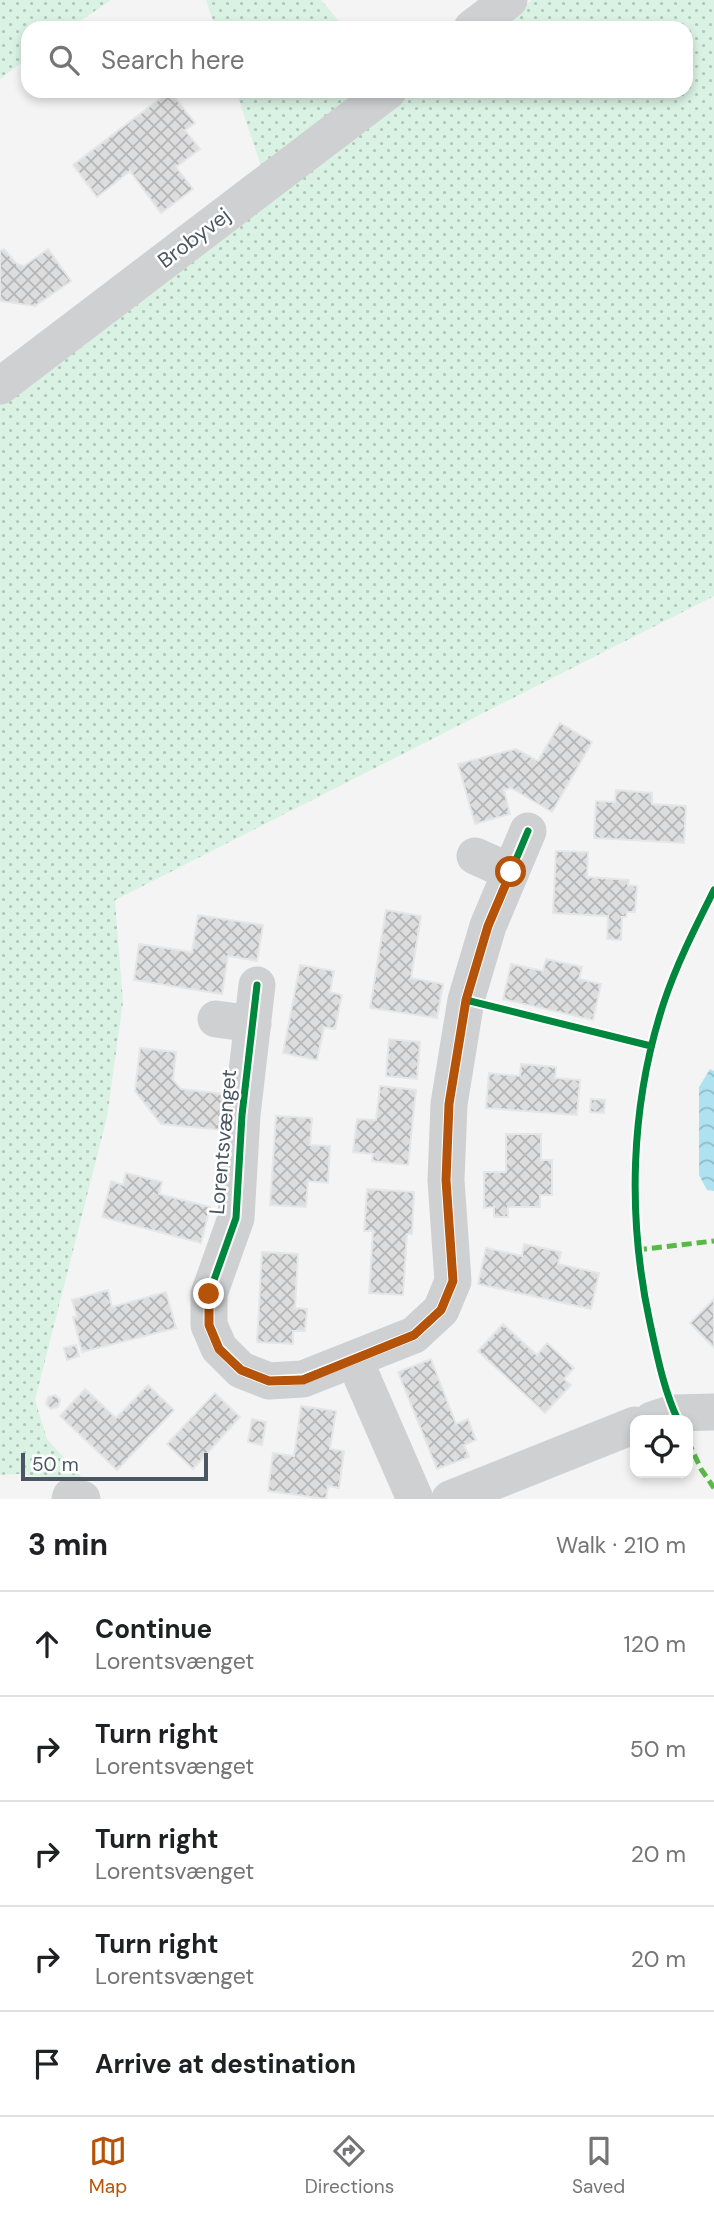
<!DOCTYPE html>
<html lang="en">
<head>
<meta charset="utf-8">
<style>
  body { margin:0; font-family:"DM Sans",sans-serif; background:#f6f6f6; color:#202124 }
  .controls { position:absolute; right:21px; bottom:21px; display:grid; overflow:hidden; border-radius:14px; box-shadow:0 4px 10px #0003 }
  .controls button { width:63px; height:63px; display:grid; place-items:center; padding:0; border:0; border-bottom:2px solid #e0e0e0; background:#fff; color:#202124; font:35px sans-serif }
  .scale { position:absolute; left:21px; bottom:18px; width:187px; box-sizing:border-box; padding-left:7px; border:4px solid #4a5661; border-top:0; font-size:19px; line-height:24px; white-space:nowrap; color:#4a5661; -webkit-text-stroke:5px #fff; paint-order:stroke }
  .stop { position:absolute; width:21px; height:21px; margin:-16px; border:5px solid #b45309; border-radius:50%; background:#fff }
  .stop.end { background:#b45309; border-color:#fff; box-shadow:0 2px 7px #0008 }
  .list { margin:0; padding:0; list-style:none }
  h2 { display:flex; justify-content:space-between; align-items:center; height:91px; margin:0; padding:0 28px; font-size:30px }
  h2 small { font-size:23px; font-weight:400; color:#757577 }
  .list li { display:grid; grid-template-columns:46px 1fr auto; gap:21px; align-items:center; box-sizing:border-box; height:105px; padding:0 28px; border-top:2px solid #e0e0e0 }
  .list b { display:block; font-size:26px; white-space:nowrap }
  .list p { margin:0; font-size:23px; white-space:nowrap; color:#757577 }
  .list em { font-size:23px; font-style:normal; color:#757577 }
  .icon { flex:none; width:38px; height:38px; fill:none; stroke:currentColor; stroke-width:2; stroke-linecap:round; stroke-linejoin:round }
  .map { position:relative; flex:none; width:714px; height:1499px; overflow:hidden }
  .search { position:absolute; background:#fff; box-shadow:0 4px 10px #0003; left:21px; right:21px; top:21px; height:77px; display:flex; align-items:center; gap:18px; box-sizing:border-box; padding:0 24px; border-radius:21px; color:#757577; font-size:26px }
  .sheet { height:616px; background:#fff }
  nav { display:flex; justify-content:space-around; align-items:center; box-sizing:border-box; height:98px; border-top:2px solid #e0e0e0; background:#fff; font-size:19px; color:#757577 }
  nav a { display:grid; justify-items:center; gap:4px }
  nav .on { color:#b45309 }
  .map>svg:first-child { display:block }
  .grass { fill:url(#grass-dots) }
  .water { fill:url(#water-waves) }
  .building { fill:url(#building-cross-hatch); stroke:#e5e6e7; stroke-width:2 }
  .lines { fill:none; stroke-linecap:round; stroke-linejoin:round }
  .minor { stroke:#ced0d2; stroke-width:37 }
  .quiet { stroke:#58b947; stroke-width:5; stroke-dasharray:10 5; stroke-linecap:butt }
  .cycleway-casing { stroke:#fff; stroke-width:11 }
  .cycleway { stroke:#00873e; stroke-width:7 }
  .route { stroke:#b45309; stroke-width:9 }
  .labels { text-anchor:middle; stroke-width:5; stroke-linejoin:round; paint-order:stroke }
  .street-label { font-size:21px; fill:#4a5661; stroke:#fff }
</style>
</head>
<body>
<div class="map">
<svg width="714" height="1499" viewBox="0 0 714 1499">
  <defs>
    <pattern id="grass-dots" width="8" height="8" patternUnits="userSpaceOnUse" patternTransform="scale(1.75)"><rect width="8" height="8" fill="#d9f2e3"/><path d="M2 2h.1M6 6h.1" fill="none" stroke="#b2c7bb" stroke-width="1.8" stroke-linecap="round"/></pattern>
    <pattern id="water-waves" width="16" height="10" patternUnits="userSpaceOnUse" patternTransform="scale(1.75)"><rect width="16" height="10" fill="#aee2f0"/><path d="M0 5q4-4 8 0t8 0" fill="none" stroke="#90bac6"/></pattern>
    <pattern id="building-cross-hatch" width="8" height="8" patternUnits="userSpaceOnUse" patternTransform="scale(1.75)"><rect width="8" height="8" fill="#ddddde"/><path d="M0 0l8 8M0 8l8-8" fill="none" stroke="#b5b6b7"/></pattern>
  </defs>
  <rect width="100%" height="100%" fill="#f4f4f4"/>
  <path class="grass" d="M0 0H111L70 28H28V58L0 79Z
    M206 0H321L345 28H215Z
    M532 0H714V596L115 900 123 1002 107 1117 35 1400 47 1439 85 1481 19 1474 0 1475V404L412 91H686V28H495Z
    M236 91H366L262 169Z"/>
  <path class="water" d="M710 1069 714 1071V1191L707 1190 699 1175V1087Z"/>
  <path class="building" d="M170 91 195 123 185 130 200 149 176 167 193 189 161 213 130 171 97 197 73 165Z
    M4 249 17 264 24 266 48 249 71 281 35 306 0 301V251Z
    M560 723 592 742 552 812 511 788 504 790 510 814 475 824 458 764 516 749 538 761Z
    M616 790 652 793V804L686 806 684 843 594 838 596 801 615 802Z
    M556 851 588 852 587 877 629 880 628 885 637 886 635 912H627L626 917H622L621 940 607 939 608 916 553 913Z
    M386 910 421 916 411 978 443 984 437 1018 370 1008Z
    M198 915 263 925 257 961 228 956 222 994 134 980 139 944 192 952Z
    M546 959 582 967 579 979 601 984 593 1020 503 999 511 964 543 971Z
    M300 965 334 971 330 992 342 995 335 1029 324 1027 317 1060 283 1053Z
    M389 1039 420 1042 417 1079 386 1076Z
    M140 1048 176 1052 173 1080 181 1089 225 1094 222 1130 161 1124 135 1091Z
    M521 1064 556 1067 555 1078 580 1080 577 1115 486 1108 489 1073 520 1076Z
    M380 1086 416 1090 408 1165 372 1161 373 1154 353 1152 357 1119 376 1120Z
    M591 1099 605 1100 604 1113 590 1112Z
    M276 1116 312 1118 310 1145 330 1146 328 1183 308 1181 306 1207 270 1205Z
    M506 1134H541V1160H552V1195H540V1207H508V1217H494V1207L484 1208V1172H506Z
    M126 1173 162 1182 159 1194 210 1207 201 1243 102 1217 111 1181 123 1185Z
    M367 1189 414 1192 412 1234H407L403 1295 369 1293 373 1231H364Z
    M524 1244 561 1252 558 1264 599 1273 591 1309 478 1284 486 1248 522 1256Z
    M262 1252 298 1254 295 1308 307 1309 305 1331H293V1344L257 1342Z
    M108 1290 112 1307 166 1292 176 1328 82 1352 73 1317H77L72 1300Z
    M714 1299V1348L690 1323Z
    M503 1324 537 1355 547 1343 574 1368 564 1379 571 1385 545 1413 478 1351Z
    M76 1345 79 1356 67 1360 64 1348Z
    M431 1359 456 1424 468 1419 476 1440 464 1445 469 1457 437 1469 398 1372Z
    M148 1385 174 1410 117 1470 60 1416 85 1389 116 1418Z
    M215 1393 240 1417 193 1469 167 1444Z
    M55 1395 60 1400 58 1407 51 1409 46 1404 48 1397Z
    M301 1406 336 1411 330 1449 344 1451 339 1488 328 1486 326 1499 268 1491 273 1453 294 1456Z
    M252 1419 266 1422 262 1445 248 1442Z"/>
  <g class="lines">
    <path class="minor" d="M472 28 509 0
      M0 386 388 91
      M475 856 511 872
      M257 985 242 1115 236 1218 209 1294V1325L219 1348 241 1370 269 1381 303 1379 414 1335 441 1310 453 1281 446 1180 449 1104 466 1000 488 926 528 831
      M216 1019 253 1024
      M354 1359 415 1499
      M652 1420 674 1413 714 1412
      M70 1499 71 1496 82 1499
      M450 1499 635 1425"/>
    <path class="quiet" d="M637 1250 714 1241
      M688 1441 701 1469 714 1488"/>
    <defs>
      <path id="cycleway" d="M257 985 242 1115 236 1218 209 1294V1325L219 1348 241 1370 269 1381 303 1379 414 1335 441 1310 453 1281 446 1180 449 1104 466 1000 488 926 528 831
        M466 1000 651 1046
        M678 1420C664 1391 657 1355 650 1323 627 1217 630 1105 664 1002 677 963 696 926 714 890"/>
    </defs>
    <use href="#cycleway" class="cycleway-casing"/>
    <use href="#cycleway" class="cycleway"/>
  </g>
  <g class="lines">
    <path class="route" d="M209 1294V1325L219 1349 241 1370 269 1381 303 1380 414 1335 441 1310 453 1281 446 1180 449 1104 466 1000 488 926 511 872"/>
  </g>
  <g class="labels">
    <g class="street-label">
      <text transform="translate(194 238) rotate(-37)" y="7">Brobyvej</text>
      <text transform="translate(223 1142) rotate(-85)" y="7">Lorentsvænget</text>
    </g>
  </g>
</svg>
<div class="controls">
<button><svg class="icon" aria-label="locate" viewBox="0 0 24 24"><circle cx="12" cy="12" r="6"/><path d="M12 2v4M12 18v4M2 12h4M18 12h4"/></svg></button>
</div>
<div class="scale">50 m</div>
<div class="stop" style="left:511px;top:872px"></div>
<div class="stop end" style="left:209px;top:1294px"></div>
<div class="search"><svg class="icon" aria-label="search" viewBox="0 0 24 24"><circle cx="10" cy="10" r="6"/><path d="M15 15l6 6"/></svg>Search here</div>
</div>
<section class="sheet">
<h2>3 min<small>Walk · 210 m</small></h2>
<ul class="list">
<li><svg class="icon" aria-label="ahead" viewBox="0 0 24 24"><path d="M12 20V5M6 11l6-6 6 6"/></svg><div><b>Continue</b><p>Lorentsvænget</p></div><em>120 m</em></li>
<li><svg class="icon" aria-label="right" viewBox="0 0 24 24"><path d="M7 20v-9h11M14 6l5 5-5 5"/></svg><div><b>Turn right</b><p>Lorentsvænget</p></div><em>50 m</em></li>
<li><svg class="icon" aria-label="right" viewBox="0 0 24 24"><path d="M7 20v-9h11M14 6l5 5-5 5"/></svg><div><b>Turn right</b><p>Lorentsvænget</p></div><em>20 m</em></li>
<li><svg class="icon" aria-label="right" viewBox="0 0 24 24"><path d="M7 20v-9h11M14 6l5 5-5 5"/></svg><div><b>Turn right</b><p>Lorentsvænget</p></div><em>20 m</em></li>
<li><svg class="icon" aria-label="arrive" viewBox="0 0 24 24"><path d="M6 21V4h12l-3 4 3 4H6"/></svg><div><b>Arrive at destination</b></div></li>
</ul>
</section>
<nav>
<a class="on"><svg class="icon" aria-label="map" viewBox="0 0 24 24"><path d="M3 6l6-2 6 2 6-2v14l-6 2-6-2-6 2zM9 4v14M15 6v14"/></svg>Map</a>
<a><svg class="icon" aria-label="directions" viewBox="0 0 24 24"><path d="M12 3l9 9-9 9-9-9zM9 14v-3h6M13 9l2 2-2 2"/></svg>Directions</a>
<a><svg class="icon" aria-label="saved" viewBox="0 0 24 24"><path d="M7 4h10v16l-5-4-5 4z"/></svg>Saved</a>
</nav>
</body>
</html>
